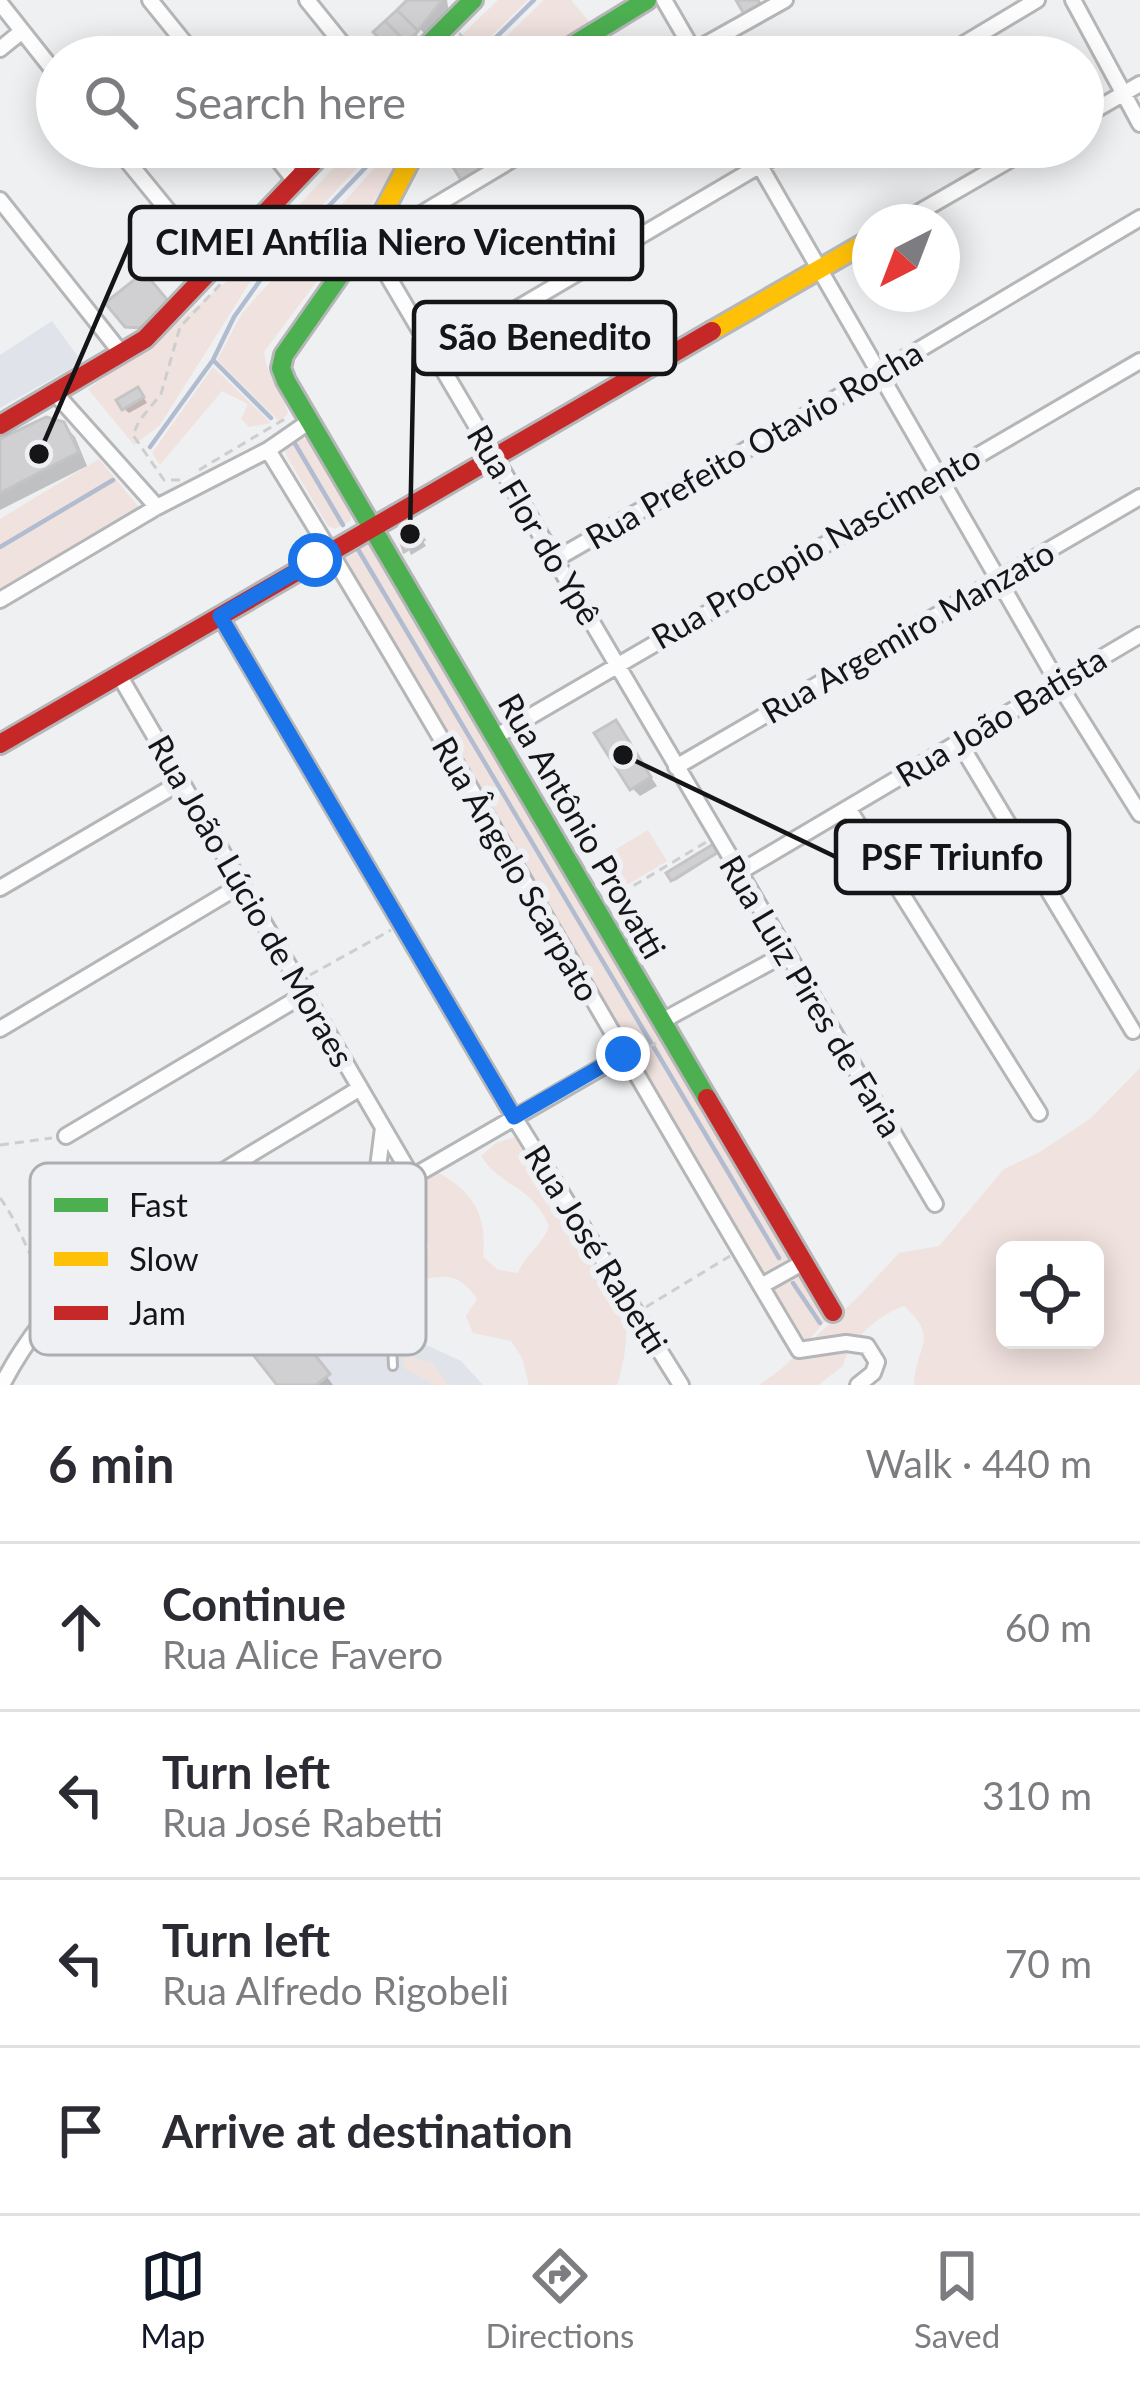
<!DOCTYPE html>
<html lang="en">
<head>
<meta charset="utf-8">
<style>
  body { margin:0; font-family:Lato,sans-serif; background:#f2f2f3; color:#2b2b33 }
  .controls { position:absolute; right:36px; bottom:36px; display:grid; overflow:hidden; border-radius:18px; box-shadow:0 6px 30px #0003 }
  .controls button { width:108px; height:108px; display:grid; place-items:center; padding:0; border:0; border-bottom:3px solid #e1e1e2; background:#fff; color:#2b2b33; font:60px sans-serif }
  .compass { position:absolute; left:852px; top:204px; width:108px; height:108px; border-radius:50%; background:#fff; box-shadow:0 6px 30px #0003; rotate:222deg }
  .stop { position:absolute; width:36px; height:36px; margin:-27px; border:9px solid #1a73e8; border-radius:50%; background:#fff }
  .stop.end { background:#1a73e8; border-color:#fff; box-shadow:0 3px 12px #0008 }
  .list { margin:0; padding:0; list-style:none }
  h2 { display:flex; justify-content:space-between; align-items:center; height:156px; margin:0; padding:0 48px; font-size:51px }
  h2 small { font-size:39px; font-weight:400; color:#7c7c81 }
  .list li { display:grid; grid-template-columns:78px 1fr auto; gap:36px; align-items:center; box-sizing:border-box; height:168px; padding:0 48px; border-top:3px solid #e1e1e2 }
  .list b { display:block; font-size:45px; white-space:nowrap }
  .list p { margin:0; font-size:39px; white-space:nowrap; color:#7c7c81 }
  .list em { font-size:39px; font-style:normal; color:#7c7c81 }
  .icon { flex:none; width:66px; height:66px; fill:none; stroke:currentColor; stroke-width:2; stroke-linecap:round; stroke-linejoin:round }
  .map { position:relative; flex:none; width:1140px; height:1385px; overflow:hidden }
  .search { position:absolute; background:#fff; box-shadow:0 6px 30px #0003; left:36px; right:36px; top:36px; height:132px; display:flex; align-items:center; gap:30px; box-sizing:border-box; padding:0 42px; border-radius:66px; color:#7c7c81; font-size:45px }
  .sheet { height:828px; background:#fff }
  nav { display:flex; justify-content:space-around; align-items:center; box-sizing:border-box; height:168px; border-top:3px solid #e1e1e2; background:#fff; font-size:33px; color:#7c7c81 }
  nav a { display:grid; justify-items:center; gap:6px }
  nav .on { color:#111827 }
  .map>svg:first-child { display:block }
  .built { fill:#e0e3e9 }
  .green { fill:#f0e2de; fill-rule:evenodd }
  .shadow { fill:#0003 }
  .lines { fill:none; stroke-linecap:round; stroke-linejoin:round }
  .stream { stroke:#b1bcd0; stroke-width:4.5 }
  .building { fill:#d0d0d2; stroke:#c4c4c5; stroke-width:3 }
  .lane-casing { stroke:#b5b6b8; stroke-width:12 }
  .street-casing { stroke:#b5b6b8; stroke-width:20 }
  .fast-casing { stroke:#b5b6b8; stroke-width:24 }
  .slow-casing { stroke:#b5b6b8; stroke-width:24 }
  .jam-casing { stroke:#b5b6b8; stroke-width:24 }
  .path { stroke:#cdcece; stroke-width:3; stroke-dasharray:9 6; stroke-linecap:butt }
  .lane { stroke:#fdfdfd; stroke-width:6 }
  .street { stroke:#fdfdfd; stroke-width:14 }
  .fast { stroke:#4caf50; stroke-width:18 }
  .slow { stroke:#ffc107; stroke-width:18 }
  .jam { stroke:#c62828; stroke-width:18 }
  .route { stroke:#1a73e8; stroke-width:15 }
  .labels { text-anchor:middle; stroke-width:12; stroke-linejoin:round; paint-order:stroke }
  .street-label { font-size:33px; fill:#151517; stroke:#eef0f3 }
  .key { fill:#eef0f3; stroke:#adaeb1; stroke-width:3 }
  .key-label { font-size:33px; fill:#151517 }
  .leader { fill:none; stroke:#151517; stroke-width:4.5 }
  .callout-dot { fill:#151517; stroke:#eef0f3; stroke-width:4.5 }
  .callout { fill:#eef0f3; stroke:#151517; stroke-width:4.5 }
  .callout-label { font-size:36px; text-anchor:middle; font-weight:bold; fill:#151517 }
</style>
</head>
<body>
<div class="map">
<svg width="1140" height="1385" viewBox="0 0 1140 1385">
  <rect width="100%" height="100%" fill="#eff0f2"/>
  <path class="built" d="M52 321 82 362 0 408V355Z
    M337 1162 364 1202 388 1209 390 1267 407 1336 461 1361 483 1385H277L247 1347 224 1286 250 1223Z"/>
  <path class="green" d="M498 0H528L470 57H439Z
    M544 0H571L590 23 535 57H485Z
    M353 147H377L250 282 160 425 134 445 88 389 153 343 232 277Z
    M393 147H415L366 211 347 215 327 242 321 228Z
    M314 234 326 269 264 352C268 381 283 391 288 414L279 421 217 360 242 313Z
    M213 367 271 423 249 427 241 419 248 404 222 391 160 465 152 453Z
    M303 438 309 439 352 512 350 521 335 529 328 526 286 455 285 448Z
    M99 459 142 511 63 553 0 592V519Z
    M370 542 791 1257 763 1273 344 555 356 545Z
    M648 830 667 861 612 894 593 863Z
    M1140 1068V1385H914C915 1346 941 1339 904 1306 881 1313 848 1341 843 1366L818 1385H759L781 1369 858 1297 899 1253 939 1246 1004 1169 1038 1153 1090 1119ZM1005 1250H1095V1340H1005Z
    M515 1137C553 1157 572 1191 591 1227 597 1238 606 1248 612 1259 631 1296 630 1346 617 1385H529L522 1358 511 1341 473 1333 466 1316 477 1299C457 1269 442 1277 409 1281L416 1263 429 1248C424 1210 390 1203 401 1157 453 1176 490 1196 483 1257L498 1270 518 1273C526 1253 542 1246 549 1226 530 1183 501 1188 481 1156L496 1143Z
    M337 1162 364 1202 278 1262 250 1223Z
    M801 1273 827 1319 807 1342 773 1289Z
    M409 1356 432 1363 449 1385H434L405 1369 403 1359Z"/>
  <path class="shadow" d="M411 0H447L449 13 428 37 415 24 410 28 420 38 401 57 378 33Z
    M142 395 147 403 129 413 124 409Z
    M63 424 75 437 87 466 0 510V442Z
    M414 527 426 546 411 555 403 533Z
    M615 724 657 786 640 796 632 788Z
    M716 848 719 853 675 881 670 874Z
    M267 1274 275 1282 298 1337 333 1385H284Z"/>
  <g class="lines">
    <path class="stream" d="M476 57 534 0
      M213 360 271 418
      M294 442 343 525
      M150 447 213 360 234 317 266 272 385 147
      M356 546 779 1258
      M0 547 113 480
      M793 1283 820 1323"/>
  </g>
  <path class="building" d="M407 0H442L418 31 397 10Z
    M736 0H758L761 6 745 16Z
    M397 10 418 31 407 43 385 21Z
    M385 21 407 43 395 54 373 32Z
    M486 147 494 160 461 180 443 151 449 147Z
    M144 272 170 303 140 328 125 327 105 303Z
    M138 387 144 397 122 410 116 400Z
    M46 417 64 422 79 452 0 493V439Z
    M410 518 424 540 404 552 399 537 401 527Z
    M616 720 651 777 630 790 594 733Z
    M715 843 720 851 671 881 666 873Z
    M268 1271 291 1325 330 1374 316 1385H277L247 1347 224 1286Z"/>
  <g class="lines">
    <defs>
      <path id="lane" d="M392 1344 393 1366"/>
      <path id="street" d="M150 0 196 57
        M307 0 353 57
        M664 0 697 57
        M1073 0 1140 124
        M0 3 57 75
        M0 49 21 32
        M683 57 785 0
        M942 57 1037 0
        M1083 117 1140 84
        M116 147 214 267
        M268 147 295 181
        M749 147 1058 683 1140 814
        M0 200 122 354
        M340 243a24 24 0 1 1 48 0a24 24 0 1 1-48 0Z
        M902 222 1032 147
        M386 235 533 147
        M379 261 935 1204
        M435 357 791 147
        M55 393 157 507
        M268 450C451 747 620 1051 799 1350L846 1343 867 1346 877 1362 873 1373 858 1385
        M554 560 880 373 1140 218
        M0 600 157 507 268 450 310 421
        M220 616 514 1117 681 1385
        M119 675 412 1177
        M495 737 1140 361
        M959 742 1133 1031
        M676 767 1140 497
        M848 808 1039 1113
        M738 873 1140 635
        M0 888 181 782
        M662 1021 785 954
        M0 1029 241 885
        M383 1128 374 1199 375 1258 391 1341
        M66 1136 305 994
        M374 1199 623 1055
        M374 1216C298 1257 303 1289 385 1311
        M761 1286 804 1262
        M2 1385C74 1243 231 1169 360 1088"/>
      <path id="fast" d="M416 57 473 0
        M554 57 647 0
        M349 262 284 355 281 368 286 381 707 1098"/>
      <path id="slow" d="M377 224 410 161 423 147
        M712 331 870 240"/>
      <path id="jam" d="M0 425 145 339 328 147
        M0 744 712 331
        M707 1098 833 1312"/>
    </defs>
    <use href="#lane" class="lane-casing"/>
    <use href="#street" class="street-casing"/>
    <use href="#fast" class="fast-casing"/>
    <use href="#slow" class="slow-casing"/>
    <use href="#jam" class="jam-casing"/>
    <path class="path" d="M459 33 480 57
      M199 470 288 417
      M180 480H164L133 435 139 421 161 394 180 327 286 215
      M608 901 708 841
      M310 975 391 930
      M638 1054 656 1043
      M0 1145 52 1138
      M0 1198C22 1227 30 1265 53 1291
      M646 1307 730 1256"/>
    <use href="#lane" class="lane"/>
    <use href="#street" class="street"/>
    <use href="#fast" class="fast"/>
    <use href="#slow" class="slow"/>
    <use href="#jam" class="jam"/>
  </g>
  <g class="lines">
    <path class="route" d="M315 560 220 616 514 1117 623 1054"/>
  </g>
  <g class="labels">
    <g class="street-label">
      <text transform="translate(754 445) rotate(-30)" y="12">Rua Prefeito Otavio Rocha</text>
      <text transform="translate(534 525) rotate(59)" y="12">Rua Flor do Ypê</text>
      <text transform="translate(816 547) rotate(-30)" y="12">Rua Procopio Nascimento</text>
      <text transform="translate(908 632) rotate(-30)" y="12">Rua Argemiro Manzato</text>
      <text transform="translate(1001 717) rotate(-31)" y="12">Rua João Batista</text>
      <text transform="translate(582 826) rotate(60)" y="12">Rua Antônio Provatti</text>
      <text transform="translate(516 869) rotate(60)" y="12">Rua Ângelo Scarpato</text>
      <text transform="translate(251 901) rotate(60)" y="12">Rua João Lúcio de Moraes</text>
      <text transform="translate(811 996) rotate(59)" y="12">Rua Luiz Pires de Faria</text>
      <text transform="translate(596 1249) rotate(58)" y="12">Rua José Rabetti</text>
    </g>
  </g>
  <rect x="30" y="1163" width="396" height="192" rx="18" class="key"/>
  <rect x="54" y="1198" width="54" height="14" fill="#4caf50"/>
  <rect x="54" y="1252" width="54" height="14" fill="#ffc107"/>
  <rect x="54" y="1306" width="54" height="14" fill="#c62828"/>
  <g class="key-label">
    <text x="129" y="1217">Fast</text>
    <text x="129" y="1271">Slow</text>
    <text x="129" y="1325">Jam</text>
  </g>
  <path class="leader" d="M39 454L130 243M410 534L414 338M623 755L836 857"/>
  <g class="callout-dot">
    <circle cx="39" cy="454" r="12"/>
    <circle cx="410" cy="534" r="12"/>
    <circle cx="623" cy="755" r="12"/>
  </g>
  <g class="callout">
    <rect x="130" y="207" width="512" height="72" rx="12"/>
    <rect x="414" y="302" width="261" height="72" rx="12"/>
    <rect x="836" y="821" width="233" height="72" rx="12"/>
  </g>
  <g class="callout-label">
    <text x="386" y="255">CIMEI Antília Niero Vicentini</text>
    <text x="545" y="350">São Benedito</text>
    <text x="952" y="870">PSF Triunfo</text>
  </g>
</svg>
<div class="controls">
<button><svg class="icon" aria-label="locate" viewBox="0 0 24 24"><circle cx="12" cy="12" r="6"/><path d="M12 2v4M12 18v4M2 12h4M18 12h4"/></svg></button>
</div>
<svg class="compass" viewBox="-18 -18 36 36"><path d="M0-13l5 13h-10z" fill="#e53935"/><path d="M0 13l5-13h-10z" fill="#7c7c81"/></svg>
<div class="stop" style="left:315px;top:560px"></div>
<div class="stop end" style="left:623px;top:1054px"></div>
<div class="search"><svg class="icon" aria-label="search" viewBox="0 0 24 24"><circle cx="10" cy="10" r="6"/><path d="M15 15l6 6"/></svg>Search here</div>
</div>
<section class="sheet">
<h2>6 min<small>Walk · 440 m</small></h2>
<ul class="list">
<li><svg class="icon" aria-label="ahead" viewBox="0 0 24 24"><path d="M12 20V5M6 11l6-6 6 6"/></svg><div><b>Continue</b><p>Rua Alice Favero</p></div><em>60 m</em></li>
<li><svg class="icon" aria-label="left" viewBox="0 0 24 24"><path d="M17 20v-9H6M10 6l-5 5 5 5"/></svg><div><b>Turn left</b><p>Rua José Rabetti</p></div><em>310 m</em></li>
<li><svg class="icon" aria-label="left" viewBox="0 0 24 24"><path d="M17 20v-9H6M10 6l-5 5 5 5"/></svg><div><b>Turn left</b><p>Rua Alfredo Rigobeli</p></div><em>70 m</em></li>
<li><svg class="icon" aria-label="arrive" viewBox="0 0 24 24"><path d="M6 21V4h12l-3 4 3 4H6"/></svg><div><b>Arrive at destination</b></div></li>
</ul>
</section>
<nav>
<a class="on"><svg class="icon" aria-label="map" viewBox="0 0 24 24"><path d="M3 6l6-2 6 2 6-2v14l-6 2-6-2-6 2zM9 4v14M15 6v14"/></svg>Map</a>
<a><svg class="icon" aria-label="directions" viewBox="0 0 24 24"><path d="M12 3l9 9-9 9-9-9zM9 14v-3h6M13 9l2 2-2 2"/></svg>Directions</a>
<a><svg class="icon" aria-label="saved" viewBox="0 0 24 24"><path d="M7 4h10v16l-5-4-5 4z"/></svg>Saved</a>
</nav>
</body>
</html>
